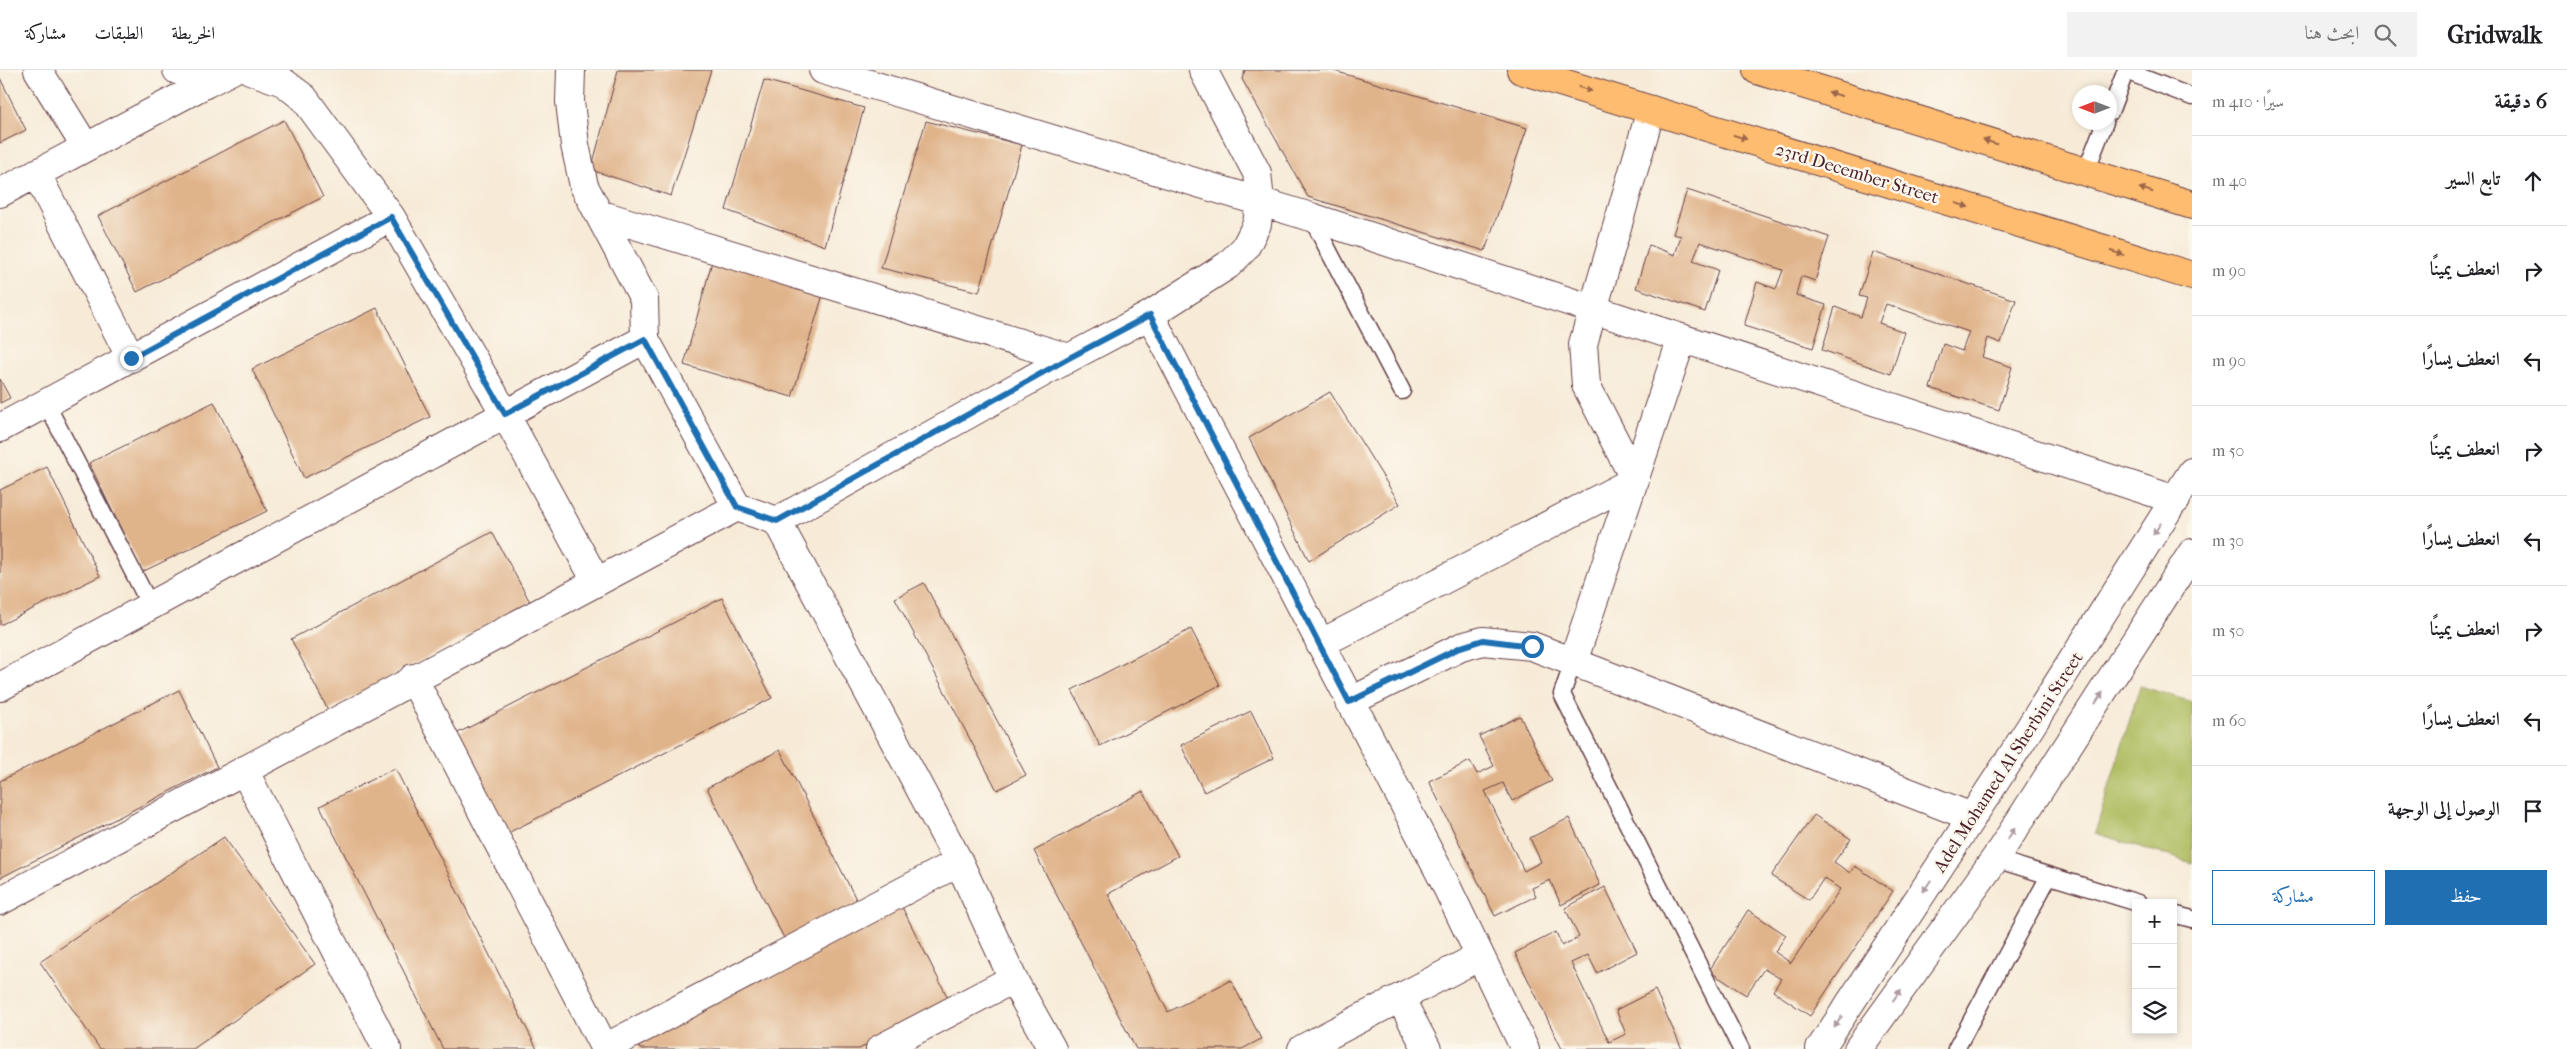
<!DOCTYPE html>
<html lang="ar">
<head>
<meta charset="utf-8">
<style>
  body { margin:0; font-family:"IM FELL French Canon",Amiri,serif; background:#f2f2f2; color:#202124; direction:rtl }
  .controls { position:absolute; right:15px; bottom:15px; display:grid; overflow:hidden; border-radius:0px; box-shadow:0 2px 8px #0003 }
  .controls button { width:45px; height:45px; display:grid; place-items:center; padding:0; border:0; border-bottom:1px solid #e0e0e0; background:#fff; color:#202124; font:25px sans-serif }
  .compass { position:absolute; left:2072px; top:15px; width:45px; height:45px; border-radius:50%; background:#fff; box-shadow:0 2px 8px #0003; rotate:270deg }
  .stop { position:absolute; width:15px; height:15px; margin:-11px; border:4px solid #1f6fb2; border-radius:50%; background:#fff }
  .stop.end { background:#1f6fb2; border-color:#fff; box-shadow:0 1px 5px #0008 }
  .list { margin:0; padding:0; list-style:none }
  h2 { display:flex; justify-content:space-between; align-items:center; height:65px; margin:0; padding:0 20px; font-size:21px }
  h2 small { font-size:16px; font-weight:400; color:#757577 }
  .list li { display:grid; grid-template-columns:32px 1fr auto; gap:15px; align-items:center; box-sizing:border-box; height:90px; padding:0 20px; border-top:1px solid #e0e0e0 }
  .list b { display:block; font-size:19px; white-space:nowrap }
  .list em { font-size:16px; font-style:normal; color:#757577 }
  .actions { display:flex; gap:10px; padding:15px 20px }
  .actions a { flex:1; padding:11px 0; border:1px solid #1f6fb2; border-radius:0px; text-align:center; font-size:18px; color:#1f6fb2 }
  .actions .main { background:#1f6fb2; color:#fff }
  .icon { flex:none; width:28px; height:28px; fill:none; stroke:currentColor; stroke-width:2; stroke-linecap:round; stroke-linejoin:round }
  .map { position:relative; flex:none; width:2192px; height:979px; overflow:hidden; direction:ltr }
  header { display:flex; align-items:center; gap:30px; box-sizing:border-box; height:70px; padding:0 25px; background:#fff; border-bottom:1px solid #e0e0e0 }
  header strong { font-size:24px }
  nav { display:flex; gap:28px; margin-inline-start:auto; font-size:18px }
  .search { width:350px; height:45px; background:#f2f2f2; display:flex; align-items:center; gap:12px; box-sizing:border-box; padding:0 18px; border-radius:0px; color:#757577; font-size:19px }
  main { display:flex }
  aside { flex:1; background:#fff }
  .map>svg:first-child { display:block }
  .green { fill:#adbb5d; stroke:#7c6d44 }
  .building { fill:#e0b48b }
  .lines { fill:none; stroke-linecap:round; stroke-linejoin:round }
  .service-casing { stroke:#643e45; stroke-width:19 }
  .minor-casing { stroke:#643e45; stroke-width:30 }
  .tertiary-casing { stroke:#643e45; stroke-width:30 }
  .primary-casing { stroke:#643e45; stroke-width:30 }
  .service { stroke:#fff; stroke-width:16 }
  .minor { stroke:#fff; stroke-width:28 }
  .tertiary { stroke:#fff; stroke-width:28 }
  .primary { stroke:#febc70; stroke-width:28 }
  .oneway { fill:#9b664a }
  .oneway2 { fill:#ae9aa0 }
  .route { stroke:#1f6fb2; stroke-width:6 }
  .labels { text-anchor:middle; stroke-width:5; stroke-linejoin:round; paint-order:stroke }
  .street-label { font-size:18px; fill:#4a1f2b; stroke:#fbf7ec }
</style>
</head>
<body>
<header>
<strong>Gridwalk</strong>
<div class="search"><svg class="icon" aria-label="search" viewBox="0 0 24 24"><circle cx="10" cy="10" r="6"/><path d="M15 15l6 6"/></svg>ابحث هنا</div>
<nav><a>الخريطة</a><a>الطبقات</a><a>مشاركة</a></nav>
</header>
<main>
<aside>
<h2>6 دقيقة<small>سيرًا · 410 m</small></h2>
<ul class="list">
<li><svg class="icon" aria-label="ahead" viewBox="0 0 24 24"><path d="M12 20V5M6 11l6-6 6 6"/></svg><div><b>تابع السير</b></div><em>40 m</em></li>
<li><svg class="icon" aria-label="right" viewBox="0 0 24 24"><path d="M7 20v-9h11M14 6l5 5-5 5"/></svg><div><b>انعطف يمينًا</b></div><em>90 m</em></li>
<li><svg class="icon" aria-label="left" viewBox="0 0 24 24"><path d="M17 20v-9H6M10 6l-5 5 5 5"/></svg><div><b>انعطف يسارًا</b></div><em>90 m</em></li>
<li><svg class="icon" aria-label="right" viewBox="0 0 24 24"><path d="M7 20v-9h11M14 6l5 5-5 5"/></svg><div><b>انعطف يمينًا</b></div><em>50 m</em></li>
<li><svg class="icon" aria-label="left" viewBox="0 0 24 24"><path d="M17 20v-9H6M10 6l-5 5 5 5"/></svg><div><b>انعطف يسارًا</b></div><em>30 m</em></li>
<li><svg class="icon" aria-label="right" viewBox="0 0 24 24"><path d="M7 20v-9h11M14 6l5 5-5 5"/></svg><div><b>انعطف يمينًا</b></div><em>50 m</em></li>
<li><svg class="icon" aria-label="left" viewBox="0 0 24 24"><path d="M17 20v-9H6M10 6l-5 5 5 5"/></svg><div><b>انعطف يسارًا</b></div><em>60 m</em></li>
<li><svg class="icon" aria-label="arrive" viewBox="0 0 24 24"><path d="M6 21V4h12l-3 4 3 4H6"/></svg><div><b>الوصول إلى الوجهة</b></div></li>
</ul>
<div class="actions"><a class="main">حفظ</a><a>مشاركة</a></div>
</aside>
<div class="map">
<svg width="2192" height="979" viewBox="0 0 2192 979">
  <rect width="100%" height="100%" fill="#fbf7ec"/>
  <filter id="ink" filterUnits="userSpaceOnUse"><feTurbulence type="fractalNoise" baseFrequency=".02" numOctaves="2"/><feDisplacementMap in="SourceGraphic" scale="10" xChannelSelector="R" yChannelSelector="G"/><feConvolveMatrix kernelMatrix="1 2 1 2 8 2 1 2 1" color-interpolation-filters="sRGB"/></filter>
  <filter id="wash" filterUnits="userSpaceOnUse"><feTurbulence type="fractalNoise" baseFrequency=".0096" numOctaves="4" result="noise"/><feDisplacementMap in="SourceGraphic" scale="20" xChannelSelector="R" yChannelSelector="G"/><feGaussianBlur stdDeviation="1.12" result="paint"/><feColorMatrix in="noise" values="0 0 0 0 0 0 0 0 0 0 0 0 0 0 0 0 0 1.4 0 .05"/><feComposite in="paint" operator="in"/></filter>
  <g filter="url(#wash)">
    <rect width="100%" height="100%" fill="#f7ebd8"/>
    <path class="green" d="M2140 616 2192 632V793L2095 763Z"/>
    <g id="blocks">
      <path class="building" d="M618 0H711L671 126 591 100Z
        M1245 0H1331L1527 58 1485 181 1308 127 1242 9Z
        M0 8 26 60 0 73Z
        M764 10 864 38 825 176 726 140Z
        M284 50 323 127 137 222 98 146Z
        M926 51 1022 75 979 222 881 198Z
        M1687 120 1829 167 1815 211 1801 206 1796 225 1826 235 1813 278 1744 256 1757 212 1776 219 1783 200 1700 172 1693 191 1718 200 1705 242 1636 218 1649 175 1675 185 1681 166 1673 164Z
        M1873 182 2016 230 2001 273 1988 268 1982 287 2012 297 1999 340 1930 318 1943 274 1962 281 1969 262 1886 234 1879 253 1904 262 1891 304 1822 280 1835 237 1861 247 1867 228 1859 226Z
        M714 184 825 218 792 327 684 295Z
        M377 238 430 347 304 408 252 299Z
        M0 309 10 328 0 333Z
        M1330 322 1400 434 1309 491 1249 368Z
        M214 332 267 441 142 502 89 393Z
        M47 397 100 506 0 555V420Z
        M492 462 530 532 328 640 291 569Z
        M924 513 1026 705 997 720 895 528Z
        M722 528 772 628 506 764 456 664Z
        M1191 559 1220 615 1100 676 1072 620Z
        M179 620 217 697 0 808V711Z
        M1251 641 1274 688 1204 722 1181 675Z
        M1520 646 1552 711 1512 731 1503 713 1485 721 1524 801 1541 792 1530 768 1569 748 1600 815 1561 835 1550 810 1532 818 1536 826 1495 846 1429 711 1470 691 1477 704 1494 696 1479 666Z
        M780 680 859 835 786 872 707 718Z
        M395 698 537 979H443L320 736Z
        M1143 721 1178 786 1108 824 1168 942 1231 910 1261 969 1242 979H1136L1034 781Z
        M1814 745 1851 769 1834 792 1850 803 1855 796 1893 821 1810 946 1773 921 1781 909 1764 899 1746 925 1709 901 1748 840 1786 865 1775 882 1791 893 1840 819 1824 808 1809 830 1771 806Z
        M224 767 315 894 193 979H100L40 892Z
        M1605 817 1637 882 1597 903 1588 885 1571 893 1609 972 1626 964 1616 940 1655 920 1682 979H1562L1515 883 1556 862 1562 876 1579 867 1565 838Z
        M900 833 950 932 859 979H640L634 968Z"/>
    </g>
  </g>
  <g filter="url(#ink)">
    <use href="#blocks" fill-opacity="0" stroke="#643e45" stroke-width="1"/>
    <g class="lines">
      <defs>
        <path id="service" d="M2126 1 2192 27
          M2110 42 2126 0
          M2086 101 2105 52
          M1311 147 1402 321
          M46 333 151 537
          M1573 592 1562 624 1741 979
          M1995 789 2138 833
          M2173 844 2192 849
          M1956 979 2049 806"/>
        <path id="minor" d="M38 0 85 76
          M177 0 207 13 232 0
          M250 0 283 12 304 28 391 147
          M571 0 570 32 575 75 584 116 644 229 645 269 737 437 777 451 959 792 1013 909 1052 979
          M823 0 1311 147 2176 430
          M36 103 131 288
          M0 123 207 13
          M599 144 1069 288
          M1150 245 1442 807 1525 979
          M0 358 391 147 505 344 596 511
          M777 451 1069 288 1150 245 1228 195 1245 178 1257 154 1260 131 1257 103 1203 0
          M1320 574 1635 410 1586 315 1583 274 1651 40
          M1573 592 1682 268
          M413 608 605 979
          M0 617 645 269
          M1349 632 1461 577 1483 571 1532 576 1972 747
          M244 700 387 979
          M0 831 737 437
          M1400 928 1427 979
          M605 978 959 792
          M880 979 1013 909
          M1302 979 1480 886"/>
        <path id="tertiary" d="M1820 979 2010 689 2192 402
          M1858 979 1995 789 2192 483"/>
        <path id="primary" d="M1521 0 2192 206
          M1757 0 2192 135"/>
      </defs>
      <use href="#service" class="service-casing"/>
      <use href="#minor" class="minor-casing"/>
      <use href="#tertiary" class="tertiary-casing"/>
      <use href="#primary" class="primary-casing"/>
      <use href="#service" class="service"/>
      <use href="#minor" class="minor"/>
      <use href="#tertiary" class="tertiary"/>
      <use href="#primary" class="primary"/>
    </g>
    <defs><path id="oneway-solid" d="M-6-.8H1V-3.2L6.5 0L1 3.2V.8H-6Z" transform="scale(1.25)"/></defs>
    <g class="oneway">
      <use href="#oneway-solid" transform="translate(1585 19) rotate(17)"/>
      <use href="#oneway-solid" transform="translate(1835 24) rotate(-163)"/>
      <use href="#oneway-solid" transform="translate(1740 67) rotate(17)"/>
      <use href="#oneway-solid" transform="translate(1990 72) rotate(-163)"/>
      <use href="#oneway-solid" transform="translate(2146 120) rotate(-163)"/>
      <use href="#oneway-solid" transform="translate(1962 135) rotate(17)"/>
      <use href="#oneway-solid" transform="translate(2117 183) rotate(17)"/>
    </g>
    <g class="oneway2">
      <use href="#oneway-solid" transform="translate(2157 459) rotate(123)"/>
      <use href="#oneway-solid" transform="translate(2099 628) rotate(-57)"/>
      <use href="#oneway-solid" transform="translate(2011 764) rotate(-57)"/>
      <use href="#oneway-solid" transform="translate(1927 816) rotate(123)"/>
      <use href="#oneway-solid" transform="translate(1897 925) rotate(-54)"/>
      <use href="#oneway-solid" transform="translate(1838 952) rotate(123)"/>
    </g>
  </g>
  <g class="lines" filter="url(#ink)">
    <path class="route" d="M131 288 391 147 505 344 645 269 737 437 777 451 1069 288 1150 245 1349 632 1461 577 1483 570 1532 576"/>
  </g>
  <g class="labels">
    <g class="street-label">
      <text transform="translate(1857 103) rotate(17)" y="6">23rd December Street</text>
      <text transform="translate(2008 692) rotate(-57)" y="6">Adel Mohamed Al Sherbini Street</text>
    </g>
  </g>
</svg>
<div class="controls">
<button>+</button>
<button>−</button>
<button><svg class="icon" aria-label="layers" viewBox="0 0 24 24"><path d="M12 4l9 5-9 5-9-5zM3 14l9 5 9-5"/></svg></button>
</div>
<svg class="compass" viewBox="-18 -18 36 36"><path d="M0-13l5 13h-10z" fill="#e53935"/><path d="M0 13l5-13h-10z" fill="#757577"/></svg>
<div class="stop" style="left:1532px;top:576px"></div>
<div class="stop end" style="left:131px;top:288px"></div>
</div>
</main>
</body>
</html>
